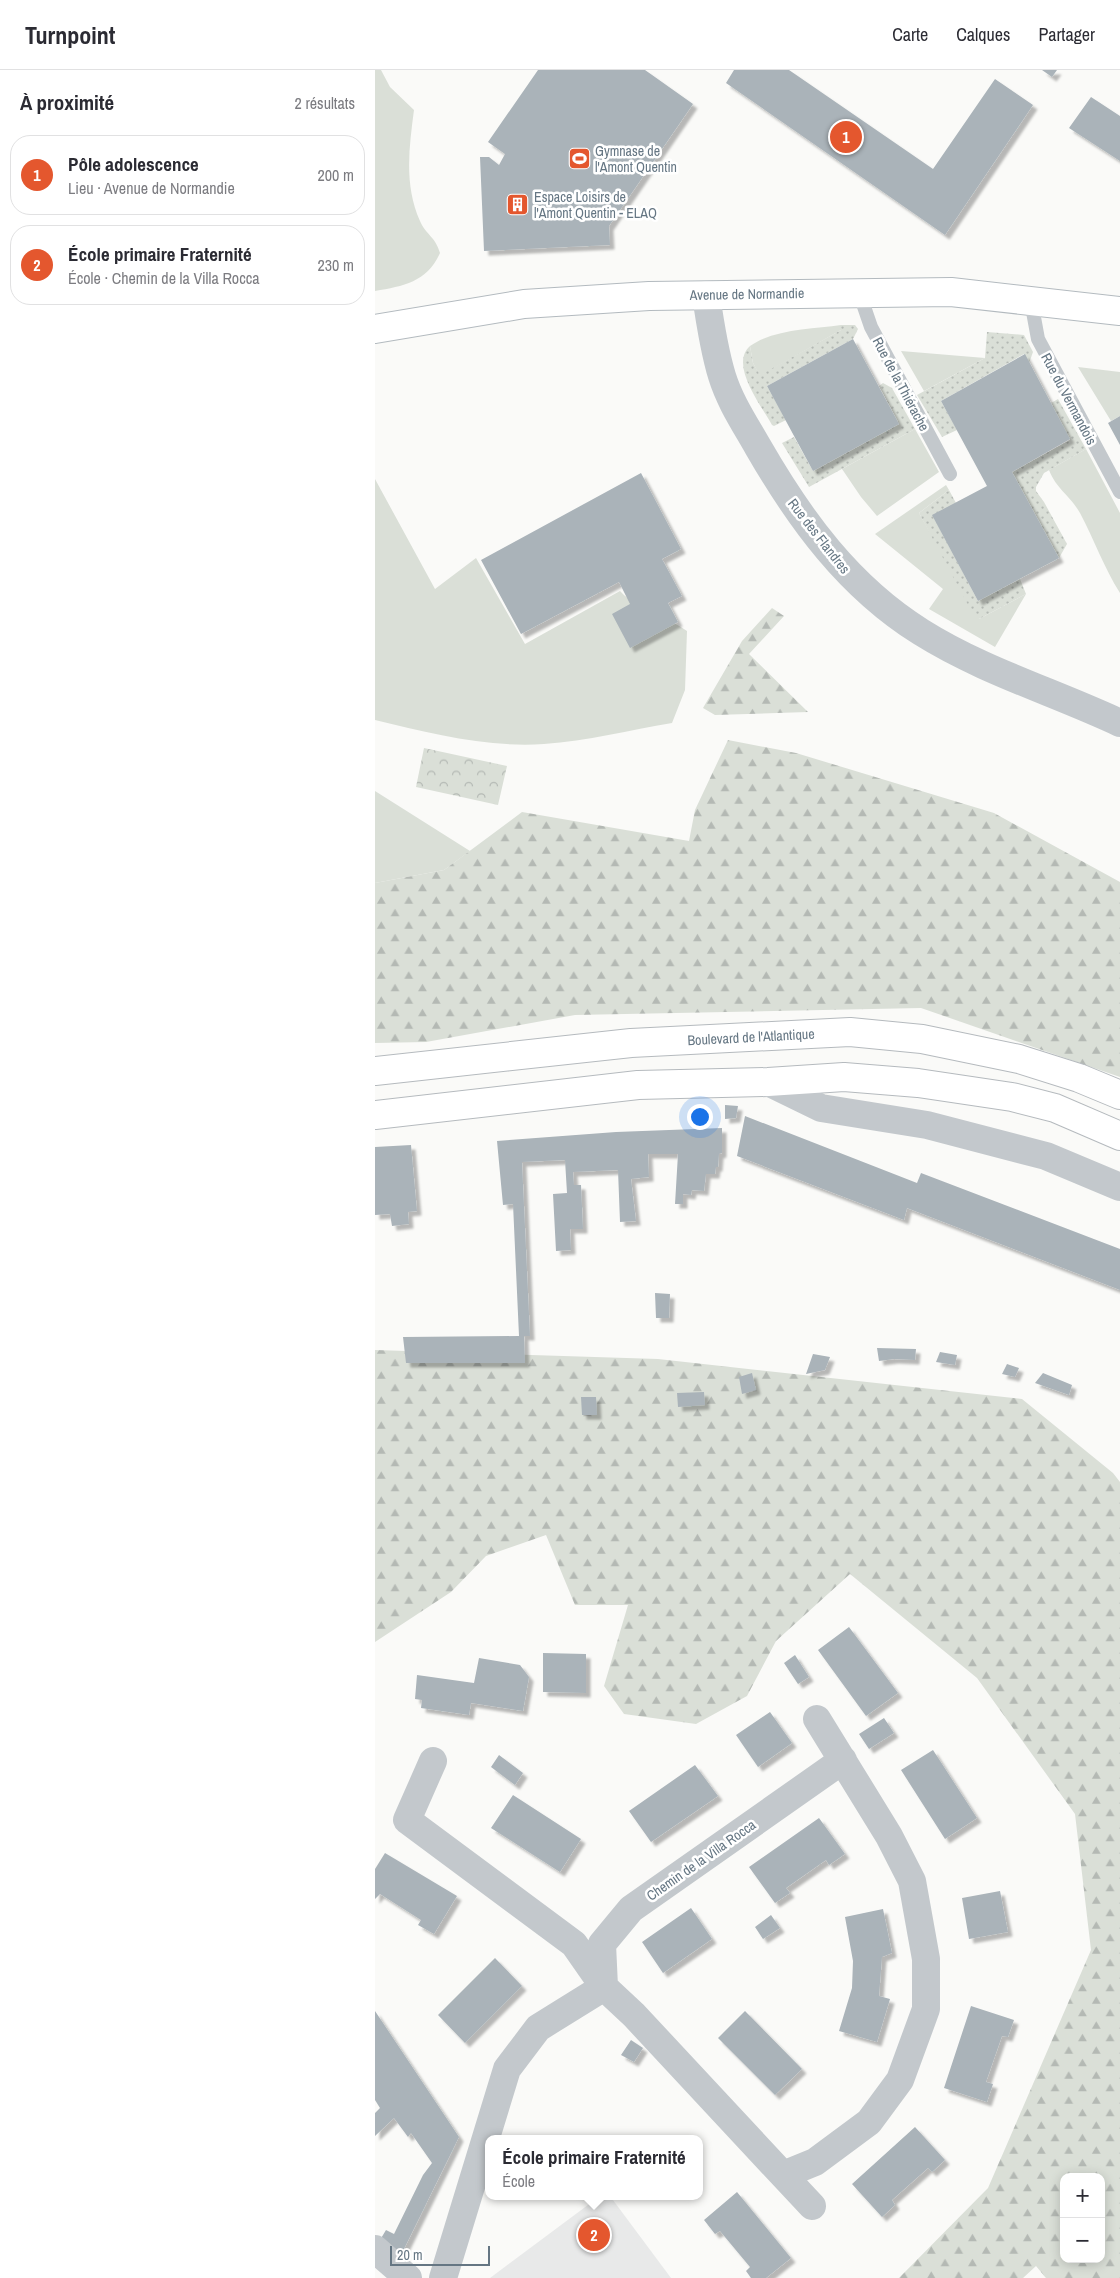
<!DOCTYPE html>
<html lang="fr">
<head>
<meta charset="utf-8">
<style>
  body { margin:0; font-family:"Archivo Narrow",sans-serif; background:#f2f2f3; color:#2b2b33 }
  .controls { position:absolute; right:15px; bottom:15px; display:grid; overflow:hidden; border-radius:10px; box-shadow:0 2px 12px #0003 }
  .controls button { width:45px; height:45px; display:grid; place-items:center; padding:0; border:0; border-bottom:1px solid #e1e1e2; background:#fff; color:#2b2b33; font:25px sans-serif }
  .scale { position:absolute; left:15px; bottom:12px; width:100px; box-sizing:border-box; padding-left:5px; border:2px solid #657683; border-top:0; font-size:14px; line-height:18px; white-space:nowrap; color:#657683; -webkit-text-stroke:4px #fff; paint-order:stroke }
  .you { position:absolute; left:324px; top:1046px; width:18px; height:18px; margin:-12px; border:4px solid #fff; border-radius:50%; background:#1a73e8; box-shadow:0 0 0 8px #1a73e833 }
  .badge { display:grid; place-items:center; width:32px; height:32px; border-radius:50%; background:#e4572e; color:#fff; font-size:16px; font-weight:700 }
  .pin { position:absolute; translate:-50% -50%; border:2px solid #fff; box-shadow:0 1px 5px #0006 }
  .popup { position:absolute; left:110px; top:2065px; width:218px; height:65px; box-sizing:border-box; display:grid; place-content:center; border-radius:10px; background:#fff; filter:drop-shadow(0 1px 4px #0005); font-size:16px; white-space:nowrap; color:#7c7c81 }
  .popup b { font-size:19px; color:#2b2b33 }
  .popup::after { content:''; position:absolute; left:50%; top:100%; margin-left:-10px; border:10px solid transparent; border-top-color:#fff }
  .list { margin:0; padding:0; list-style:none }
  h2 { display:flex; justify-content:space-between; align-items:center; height:65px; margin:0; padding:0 20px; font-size:21px }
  h2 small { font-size:16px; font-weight:400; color:#7c7c81 }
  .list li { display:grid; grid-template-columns:32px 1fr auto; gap:15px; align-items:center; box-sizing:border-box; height:80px; margin:0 10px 10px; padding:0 10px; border:1px solid #e1e1e2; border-radius:20px }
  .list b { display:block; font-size:19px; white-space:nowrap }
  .list p { margin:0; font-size:16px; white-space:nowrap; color:#7c7c81 }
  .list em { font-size:16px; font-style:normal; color:#7c7c81 }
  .map { position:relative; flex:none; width:745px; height:2208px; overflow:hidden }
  header { display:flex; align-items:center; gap:30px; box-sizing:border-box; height:70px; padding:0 25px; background:#fff; border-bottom:1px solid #e1e1e2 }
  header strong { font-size:24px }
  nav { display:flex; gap:28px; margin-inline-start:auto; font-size:18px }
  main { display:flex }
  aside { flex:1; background:#fff }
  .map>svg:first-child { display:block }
  .built { fill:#e8e9e9 }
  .grass { fill:#dadfd7 }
  .forest { fill:url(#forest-firs); fill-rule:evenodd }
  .park { fill:url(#park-crowns) }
  .garden { fill:url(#garden-dots) }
  .building { fill:#aab3b9; filter:url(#shadow) }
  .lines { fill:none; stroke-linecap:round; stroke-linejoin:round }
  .secondary-casing { stroke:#b3babf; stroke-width:30 }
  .primary-casing { stroke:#b5babe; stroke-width:30 }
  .lane { stroke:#c3c8cc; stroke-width:14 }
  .street { stroke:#c3c8cc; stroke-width:28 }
  .secondary { stroke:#fff; stroke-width:28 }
  .primary { stroke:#fff; stroke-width:28 }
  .labels { text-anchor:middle; stroke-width:5; stroke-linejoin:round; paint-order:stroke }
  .poi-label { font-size:14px; fill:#657683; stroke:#fff; text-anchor:start }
  .street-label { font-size:14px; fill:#657683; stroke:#fff }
</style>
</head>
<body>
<header>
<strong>Turnpoint</strong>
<nav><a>Carte</a><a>Calques</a><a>Partager</a></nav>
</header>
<main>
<aside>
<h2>À proximité<small>2 résultats</small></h2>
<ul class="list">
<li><span class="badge">1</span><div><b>Pôle adolescence</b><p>Lieu · Avenue de Normandie</p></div><em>200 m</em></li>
<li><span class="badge">2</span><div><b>École primaire Fraternité</b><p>École · Chemin de la Villa Rocca</p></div><em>230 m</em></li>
</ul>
</aside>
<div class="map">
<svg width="745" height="2208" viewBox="0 0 745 2208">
  <defs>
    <pattern id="forest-firs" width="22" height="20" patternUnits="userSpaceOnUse" patternTransform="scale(1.25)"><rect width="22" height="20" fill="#dadfd7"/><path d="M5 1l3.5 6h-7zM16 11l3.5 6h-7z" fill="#b4b9b4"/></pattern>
    <pattern id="park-crowns" width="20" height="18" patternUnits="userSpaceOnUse" patternTransform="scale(1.25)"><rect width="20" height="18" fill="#dadfd7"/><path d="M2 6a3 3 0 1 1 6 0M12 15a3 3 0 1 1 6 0" fill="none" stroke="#b4b9b4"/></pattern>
    <pattern id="garden-dots" width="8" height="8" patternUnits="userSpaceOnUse" patternTransform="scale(1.25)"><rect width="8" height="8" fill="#dadfd7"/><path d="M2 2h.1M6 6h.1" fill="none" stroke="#b4b9b4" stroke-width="1.8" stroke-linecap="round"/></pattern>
    <filter id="shadow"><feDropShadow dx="4.5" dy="4.5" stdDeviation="1" flood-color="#0004"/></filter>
  </defs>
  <rect width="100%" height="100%" fill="#fafaf8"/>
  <path class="built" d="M225 2126H235L296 2208H115Z"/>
  <path class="grass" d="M0 0H6L15 17 39 40C34 78 29 115 45 151 51 165 60 166 65 183 52 212 29 216 0 221Z
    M466 255V260L385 306 378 293 375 276C399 259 438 259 466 255Z
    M526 281 610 288 549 321Z
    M703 297 745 302V346L736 351Z
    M540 359 564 402 502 446 486 427 467 399Z
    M711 379 745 443V523C729 498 719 469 705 443 694 424 682 420 674 400Z
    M0 409 60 519 101 488 150 574 245 521C266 543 288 544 312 561L310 620 297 653C255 660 212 671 169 674 112 678 55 663 0 650Z
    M571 415 574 420 544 443 604 549 651 524 620 577 554 539 568 519 500 464Z
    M0 721 95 781 69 800 0 813Z"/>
  <path class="forest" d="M397 538 409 546 374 584 433 642 340 645 328 638 367 571Z
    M353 670 421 683 619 743 745 812V1007L546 938 200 945 51 972 0 973V813L69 800 147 742 314 771 320 740Z
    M0 1280 283 1289 647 1329 738 1403 745 1412V2208H671L661 2196 648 2208H524L613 2118 716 1880 700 1744 602 1608 475 1504 401 1571 372 1626 321 1654 249 1644 229 1616 253 1535H200L171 1465 111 1486 76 1522 0 1572ZM689 2107H726V2189H689Z"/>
  <path class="park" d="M49 678 132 696 123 735 41 717Z"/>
  <path class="garden" d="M466 255H480L483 259 478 269 392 316 411 350 399 356 397 355C386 335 354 295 375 276L378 293 385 305 466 260Z
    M612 262 649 265 658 282 654 293 649 284 566 331 582 360 567 367 542 325 610 288Z
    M508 313 517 318 540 359 434 417 407 373 419 367 438 401 524 354 504 316Z
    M683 329 711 379 669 403 661 417V421L669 432 692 474 684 488 637 402 695 370 676 333Z
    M574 420 581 433 558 446 603 531 645 509 651 524 604 549 600 548 544 443Z"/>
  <path class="building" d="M163 0H270L318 34 234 156 235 175 109 181 105 87H114L124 95 130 84 113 72Z
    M359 0H414L558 99 620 9 658 35 570 165 351 13Z
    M667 0H682L677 7Z
    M716 27 745 46V91L694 58Z
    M478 269 524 354 438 401 392 316Z
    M650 284 695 369 637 402 684 488 603 531 557 445 612 416 566 331Z
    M745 346V375L733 353Z
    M266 403 306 479 287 489 307 526 293 533 303 552 255 578 237 544 255 534 244 512 146 564 106 490Z
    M350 1035 363 1036 361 1048 350 1049Z
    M370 1046 542 1113 546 1103 745 1179V1220L532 1138 529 1150 362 1086Z
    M347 1058V1083L344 1084 343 1097H341L340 1104H331L329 1121 317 1120 316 1125 308 1124V1134H300L303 1084H273L274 1107 256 1109 261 1151 245 1152 243 1100 198 1102 199 1115H206L208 1159H195L196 1180 181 1181 178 1124 192 1123 190 1090 147 1092 155 1266H149L150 1293H31L28 1267 144 1266 138 1134 128 1135 122 1071 241 1062Z
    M36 1075 42 1141 33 1142 34 1154 17 1156 15 1144 0 1145V1077Z
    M280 1223 295 1224 294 1248H281Z
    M502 1278 541 1279 540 1290 519 1289 504 1291Z
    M565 1282 582 1285 580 1295 561 1292Z
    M438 1284 455 1287 450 1300 431 1304Z
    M632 1294 644 1298 640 1307 627 1304Z
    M377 1303 381 1320 367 1324 364 1307Z
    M668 1303 697 1315 694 1325 660 1313Z
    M329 1322 330 1335 303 1337 302 1323Z
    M206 1327H221L222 1345H207Z
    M474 1557 523 1623 491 1646 443 1580Z
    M168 1583 211 1584V1623L168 1622Z
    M420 1585 434 1607 423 1614 409 1593Z
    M104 1588 145 1595 154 1607 148 1641 96 1633 94 1645 46 1638 47 1630 40 1629 42 1605 99 1613Z
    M395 1642 417 1673 383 1697 361 1665Z
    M509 1648 519 1663 494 1679 484 1664Z
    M558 1680 602 1748 570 1769 526 1700Z
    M124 1685 148 1703 140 1715 116 1697Z
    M320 1695 343 1726 276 1772 254 1741Z
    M138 1725 206 1769 185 1802 116 1758Z
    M444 1748 470 1784 454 1795 451 1790 411 1818 415 1823 400 1833 374 1797Z
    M10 1783 82 1826 59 1864 43 1855 46 1850 5 1824 0 1829V1799Z
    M625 1821 633 1862 594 1869 587 1828Z
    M316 1838 337 1869 288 1903 267 1872Z
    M508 1839 517 1883 507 1887 504 1926 515 1929 502 1972 464 1961 477 1918 478 1891 470 1847Z
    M396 1845 405 1858 388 1869 380 1857Z
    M120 1888 147 1916 90 1973 63 1945Z
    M596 1936 639 1950 633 1967 627 1966 611 2012 618 2014 612 2032 569 2018Z
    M0 1941 84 2067 26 2185 5 2170 11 2160 19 2164 48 2105 57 2093 36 2063 33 2067 19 2048 0 2066V2043L5 2038 0 2030Z
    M370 1941 427 1999 400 2025 343 1968Z
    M256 1970 268 1978 259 1992 246 1985Z
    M540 2057 570 2090 557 2102 553 2098 517 2130 520 2135 507 2147 477 2114Z
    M362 2122 416 2188 391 2208H376L371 2201 375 2197 345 2161 340 2164 329 2150Z"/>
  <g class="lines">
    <defs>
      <path id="secondary" d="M0 259 149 234 274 226 576 222 745 241"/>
      <path id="primary" d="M0 1001 256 973 475 962 547 969 644 989 704 1008 745 1025
        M0 1045 263 1015 393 1012 469 1007 543 1013 637 1027 680 1038 745 1066"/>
    </defs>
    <use href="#secondary" class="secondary-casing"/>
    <use href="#primary" class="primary-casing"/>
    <path class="lane" d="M484 222 496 257 575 404
      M656 231 663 269 745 422"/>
    <path class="street" d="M331 225C335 253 339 280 347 306 355 332 370 354 383 377 425 450 474 517 546 562 608 601 679 622 745 653
      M393 1012 446 1038 552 1055 671 1086 745 1117
      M58 1691 32 1750 199 1874 229 1917 259 1945 408 2105 440 2092 494 2052 525 2010 551 1939V1889L537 1811 514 1766 442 1649
      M408 2105 437 2136
      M0 2179 33 2208
      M68 2208 132 1999 163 1958 229 1917 227 1874 256 1839 468 1690"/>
    <use href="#secondary" class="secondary"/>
    <use href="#primary" class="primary"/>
  </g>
  <defs>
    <symbol id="stadium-square" viewBox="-11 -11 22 22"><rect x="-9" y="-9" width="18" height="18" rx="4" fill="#e4572e" stroke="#fff"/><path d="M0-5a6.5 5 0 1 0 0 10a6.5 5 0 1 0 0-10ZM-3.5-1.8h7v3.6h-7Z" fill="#fff"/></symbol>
    <symbol id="building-square" viewBox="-11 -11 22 22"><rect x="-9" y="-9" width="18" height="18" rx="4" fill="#e4572e" stroke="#fff"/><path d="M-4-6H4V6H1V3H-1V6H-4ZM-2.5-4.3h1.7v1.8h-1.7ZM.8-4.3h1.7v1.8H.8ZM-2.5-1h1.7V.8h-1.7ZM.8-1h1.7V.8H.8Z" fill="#fff"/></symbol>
  </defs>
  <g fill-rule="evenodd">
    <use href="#stadium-square" x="192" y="76" width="25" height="25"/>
    <use href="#building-square" x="130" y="122" width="25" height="25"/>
  </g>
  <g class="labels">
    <g class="poi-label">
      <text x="220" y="86">Gymnase de<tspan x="220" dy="16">l'Amont Quentin</tspan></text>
      <text x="159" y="132">Espace Loisirs de<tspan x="159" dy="16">l'Amont Quentin - ELAQ</tspan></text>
    </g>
    <g class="street-label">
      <text transform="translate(372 224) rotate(-1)" y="5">Avenue de Normandie</text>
      <text transform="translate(526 314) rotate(62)" y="5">Rue de la Thiérache</text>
      <text transform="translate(694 329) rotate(62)" y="5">Rue du Vermandois</text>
      <text transform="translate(444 466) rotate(52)" y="5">Rue des Flandres</text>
      <text transform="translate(376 967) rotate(-3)" y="5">Boulevard de l'Atlantique</text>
      <text transform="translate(326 1790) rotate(-35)" y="5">Chemin de la Villa Rocca</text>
    </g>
  </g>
</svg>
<div class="controls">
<button>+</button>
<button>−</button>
</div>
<div class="scale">20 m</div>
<div class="you"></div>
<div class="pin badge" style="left:471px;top:67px">1</div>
<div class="pin badge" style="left:219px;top:2165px">2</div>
<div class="popup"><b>École primaire Fraternité</b>École</div>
</div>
</main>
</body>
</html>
